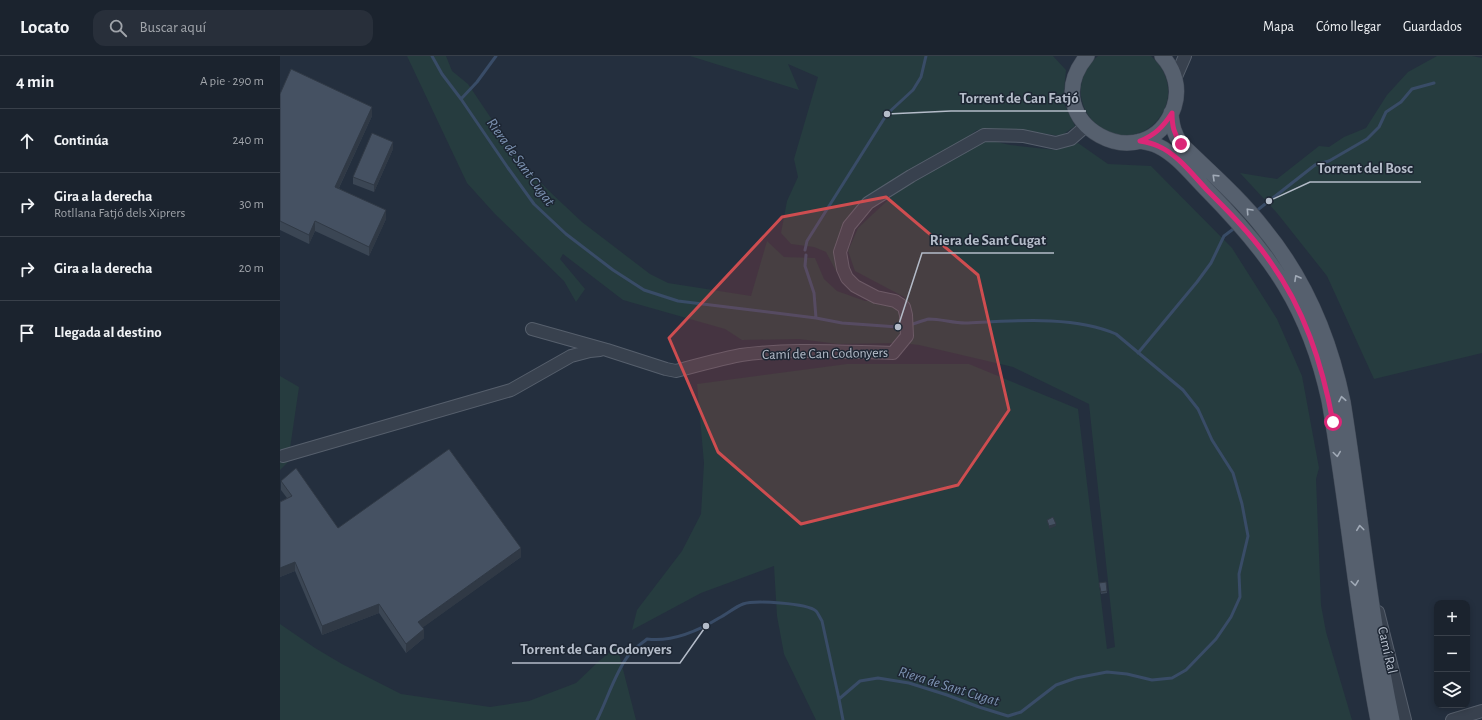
<!DOCTYPE html>
<html lang="es">
<head>
<meta charset="utf-8">
<style>
  body { margin:0; font-family:"Alegreya Sans",sans-serif; background:#282f3a; color:#f1f3f6 }
  .controls { position:absolute; right:12px; bottom:12px; display:grid; overflow:hidden; border-radius:8px; box-shadow:0 2px 6px #0003 }
  .controls button { width:36px; height:36px; display:grid; place-items:center; padding:0; border:0; border-bottom:1px solid #39404a; background:#1b232e; color:#f1f3f6; font:20px sans-serif }
  .stop { position:absolute; width:12px; height:12px; margin:-9px; border:3px solid #db2777; border-radius:50%; background:#fff }
  .stop.end { background:#db2777; border-color:#fff; box-shadow:0 1px 4px #0008 }
  .list { margin:0; padding:0; list-style:none }
  h2 { display:flex; justify-content:space-between; align-items:center; height:52px; margin:0; padding:0 16px; font-size:17px }
  h2 small { font-size:13px; font-weight:400; color:#a0a4aa }
  .list li { display:grid; grid-template-columns:26px 1fr auto; gap:12px; align-items:center; box-sizing:border-box; height:64px; padding:0 16px; border-top:1px solid #39404a }
  .list b { display:block; font-size:15px; white-space:nowrap }
  .list p { margin:0; font-size:13px; white-space:nowrap; color:#a0a4aa }
  .list em { font-size:13px; font-style:normal; color:#a0a4aa }
  .icon { flex:none; width:22px; height:22px; fill:none; stroke:currentColor; stroke-width:2; stroke-linecap:round; stroke-linejoin:round }
  .map { position:relative; flex:none; width:1202px; height:664px; overflow:hidden }
  header { display:flex; align-items:center; gap:24px; box-sizing:border-box; height:56px; padding:0 20px; background:#1b232e; border-bottom:1px solid #39404a }
  header strong { font-size:19px }
  nav { display:flex; gap:22px; margin-inline-start:auto; font-size:14px }
  .search { width:280px; height:36px; background:#282f3a; display:flex; align-items:center; gap:10px; box-sizing:border-box; padding:0 14px; border-radius:12px; color:#a0a4aa; font-size:15px }
  main { display:flex }
  aside { flex:1; background:#1b232e }
  .map>svg:first-child { display:block }
  .green { fill:#263c3f }
  .lines { fill:none; stroke-linecap:round; stroke-linejoin:round }
  .stream { stroke:#394c67; stroke-width:3 }
  .minor-casing { stroke:#565f6c; stroke-width:14 }
  .major-casing { stroke:#414a57; stroke-width:16 }
  .minor { stroke:#38414e; stroke-width:12 }
  .major { stroke:#56606e; stroke-width:15 }
  .wall { fill:#3b4654 }
  .shaded-wall { fill:#303945 }
  .building { fill:#455162; stroke:#303945 }
  .oneway { stroke:#a1aab7 }
  .route { stroke:#db2777; stroke-width:5 }
  .marked { fill:#ce4d50; fill-opacity:0.2; stroke:#ce4d50; stroke-width:3; stroke-linejoin:round }
  .labels { text-anchor:middle; stroke-width:3; stroke-linejoin:round; paint-order:stroke }
  .street-label { font-size:14px; fill:#b4bcc9; stroke:#1d2633 }
  .water-label { font-size:15px; font-style:italic; fill:#7c92b1; stroke:#1d2633 }
  .leader { fill:none; stroke:#b4bcc9; stroke-width:1.5 }
  .callout-dot { fill:#b4bcc9; stroke:#1d2633; stroke-width:1.5 }
  .callout-label { font-size:15px; text-anchor:middle; font-weight:bold; fill:#b4bcc9; stroke:#1d2633; stroke-width:3; stroke-linejoin:round; paint-order:stroke }
</style>
</head>
<body>
<header>
<strong>Locato</strong>
<div class="search"><svg class="icon" aria-label="search" viewBox="0 0 24 24"><circle cx="10" cy="10" r="6"/><path d="M15 15l6 6"/></svg>Buscar aquí</div>
<nav><a>Mapa</a><a>Cómo llegar</a><a>Guardados</a></nav>
</header>
<main>
<aside>
<h2>4 min<small>A pie · 290 m</small></h2>
<ul class="list">
<li><svg class="icon" aria-label="ahead" viewBox="0 0 24 24"><path d="M12 20V5M6 11l6-6 6 6"/></svg><div><b>Continúa</b></div><em>240 m</em></li>
<li><svg class="icon" aria-label="right" viewBox="0 0 24 24"><path d="M7 20v-9h11M14 6l5 5-5 5"/></svg><div><b>Gira a la derecha</b><p>Rotllana Fatjó dels Xiprers</p></div><em>30 m</em></li>
<li><svg class="icon" aria-label="right" viewBox="0 0 24 24"><path d="M7 20v-9h11M14 6l5 5-5 5"/></svg><div><b>Gira a la derecha</b></div><em>20 m</em></li>
<li><svg class="icon" aria-label="arrive" viewBox="0 0 24 24"><path d="M6 21V4h12l-3 4 3 4H6"/></svg><div><b>Llegada al destino</b></div></li>
</ul>
</aside>
<div class="map">
<svg width="1202" height="664" viewBox="0 0 1202 664">
  <rect width="100%" height="100%" fill="#242f3e"/>
  <path class="green" d="M127 0H166L172 15 188 28 240 105 269 135 302 166 370 218 388 227 471 240 487 185 504 201 535 202 544 223 557 235 585 245 626 242 575 215 568 195 578 172 623 130 562 175 555 194 556 215 546 196 534 191 511 188 501 177 507 145 518 121 514 103 538 21 508 8 519 34 410 0H773L786 14 783 45 795 70 781 80 752 76 697 74 630 124 708 84 730 89 776 94 798 87 828 108 871 110 952 192 997 263 1022 320 1039 412 1036 423 1041 549 1046 576 1072 664H536L504 598 497 560 494 510 421 537 352 574 357 554 402 495 421 458 424 407 417 328 567 308H689L798 353 827 593 835 591 809 348 733 311 639 289 621 287 558 288 519 283 462 284 445 273 343 244 283 198 280 203 305 233 296 246 284 225 215 158 187 127Z
    M818 0H871C917 42 861 105 817 69 808 61 803 52 801 40 799 25 807 9 818 0Z
    M1157 0H1192L1202 2V297L1094 323 1047 220 997 157 960 117 997 123 1039 90 1049 91 1064 81 1086 72 1107 39 1128 16Z
    M0 320 19 331 8 406 0 414Z
    M0 568 35 592 62 608 121 638 210 651 249 645 296 627 318 606 337 590 356 664H0Z"/>
  <g class="lines">
    <path class="stream" d="M152 0 162 18 181 43 228 112 254 148 286 178 333 214 364 234 398 245 536 262 562 267 618 271 623 270
      M181 43 197 26 216 0
      M975 156 1035 109 1049 105 1087 83 1099 71 1106 56 1121 46 1132 33 1154 27
      M525 194 527 185 607 58 633 34 641 21 646 0
      M526 199 525 210 534 237 536 262
      M858 297 917 226 931 207 944 180 956 171
      M317 664C327 644 335 617 348 600 353 593 361 588 367 583 392 586 418 575 439 562 447 558 455 551 463 548 474 544 527 547 536 555 538 557 540 562 542 565L559 643
      M563 664 559 643 580 625 598 622 629 627 667 639 699 651 728 660 741 656 776 629 796 622 827 616 847 618 872 624 892 622 906 614 936 583 951 561 960 541 959 518 968 480 962 448 953 417 932 384 918 353 903 334 836 278C793 259 731 265 685 267 673 267 661 263 649 263 643 264 635 268 628 269"/>
    <defs>
      <path id="minor" d="M895 23 905 0
        M252 273 327 294 386 313 396 315C418 309 440 303 461 299 511 292 563 296 613 297L627 280 626 259 624 251 615 245 596 241 575 230 567 222 563 213 560 196 569 170 588 147 631 120 704 79 743 80 776 87 791 83 806 70
        M3 400 231 334 291 300 310 295 320 294
        M1098 556 1125 664
        M1172 664 1202 655"/>
      <path id="major" d="M807 0C752 67 867 128 894 51 900 33 895 14 882 0
        M891 57C892 70 894 78 901 88 930 116 960 142 984 173 1025 223 1050 283 1063 346 1080 452 1090 559 1112 664
        M860 85C866 86 872 87 878 90 897 99 912 119 927 134 992 200 1029 252 1049 344 1068 450 1077 558 1098 664"/>
    </defs>
    <use href="#minor" class="minor-casing"/>
    <use href="#major" class="major-casing"/>
    <use href="#minor" class="minor"/>
    <use href="#major" class="major"/>
  </g>
  <path class="wall" d="M0 38 92 60 59 132 106 163 89 200 35 175 29 188 0 174Z
    M113 93 94 136 73 128V121Z
    M1 425 58 472 241 501 143 571 144 582 126 597 99 557 42 579 15 515 0 521V446L7 442 1 434Z
    M819 527 827 535V537L821 538Z"/>
  <path class="shaded-wall" d="M92 51V60L55 140V131Z
    M113 86V93L94 136V129Z
    M106 154V163L89 200V191Z
    M35 165V175L29 188V179Z
    M776 468V470L769 473V470Z
    M241 492V501L138 575V566Z
    M15 506V515L0 521V512Z
    M99 548V557L42 579V570Z
    M144 573V582L126 597V588Z"/>
  <path class="building" d="M11 13 92 51 55 131 106 154 89 191 35 165 29 179 0 165V38Z
    M92 77 113 86 94 129 73 121Z
    M169 393 241 492 138 566 144 573 126 588 99 548 42 570 15 506 0 512V446L12 440 1 425 16 412 58 472Z
    M773 461 776 468 769 470 767 464Z
    M826 526 827 535 821 536 819 527Z"/>
  <defs><path id="oneway-chevron" d="M-2-3.5L2.5 0L-2 3.5" fill="none" stroke-width="1.6" stroke-linecap="round" stroke-linejoin="round"/></defs>
  <g class="oneway">
    <use href="#oneway-chevron" transform="translate(935 121) rotate(-136)"/>
    <use href="#oneway-chevron" transform="translate(969 155) rotate(-133)"/>
    <use href="#oneway-chevron" transform="translate(1017 222) rotate(-119)"/>
    <use href="#oneway-chevron" transform="translate(1062 343) rotate(-101)"/>
    <use href="#oneway-chevron" transform="translate(1057 398) rotate(82)"/>
    <use href="#oneway-chevron" transform="translate(1080 472) rotate(-97)"/>
    <use href="#oneway-chevron" transform="translate(1075 527) rotate(82)"/>
  </g>
  <g class="lines">
    <path class="route" d="M901 88C894 78 892 70 892 57 883 71 875 79 860 85 866 86 872 87 878 90 897 98 912 118 927 134 949 156 971 178 989 204 1024 252 1042 307 1053 366"/>
  </g>
  <path class="marked" d="M606 141 698 219 729 354 678 429 521 468 438 396 389 282 502 161Z"/>
  <g class="labels">
    <g class="street-label">
      <text transform="translate(545 297) rotate(-1)" y="5">Camí de Can Codonyers</text>
      <text transform="translate(1108 594) rotate(77)" y="5">Camí Ral</text>
    </g>
    <g class="water-label">
      <text transform="translate(241 106) rotate(54)" y="5">Riera de Sant Cugat</text>
      <text transform="translate(669 630) rotate(17)" y="5">Riera de Sant Cugat</text>
    </g>
  </g>
  <path class="leader" d="M607 58L671 55H806M989 145L1030 126H1141M618 271L642 197H774M426 570L400 607H232"/>
  <g class="callout-dot">
    <circle cx="607" cy="58" r="4"/>
    <circle cx="989" cy="145" r="4"/>
    <circle cx="618" cy="271" r="4"/>
    <circle cx="426" cy="570" r="4"/>
  </g>
  <g class="callout-label">
    <text x="739" y="47">Torrent de Can Fatjó</text>
    <text x="1085" y="117">Torrent del Bosc</text>
    <text x="708" y="189">Riera de Sant Cugat</text>
    <text x="316" y="598">Torrent de Can Codonyers</text>
  </g>
</svg>
<div class="controls">
<button>+</button>
<button>−</button>
<button><svg class="icon" aria-label="layers" viewBox="0 0 24 24"><path d="M12 4l9 5-9 5-9-5zM3 14l9 5 9-5"/></svg></button>
</div>
<div class="stop" style="left:1053px;top:366px"></div>
<div class="stop end" style="left:901px;top:88px"></div>
</div>
</main>
</body>
</html>
